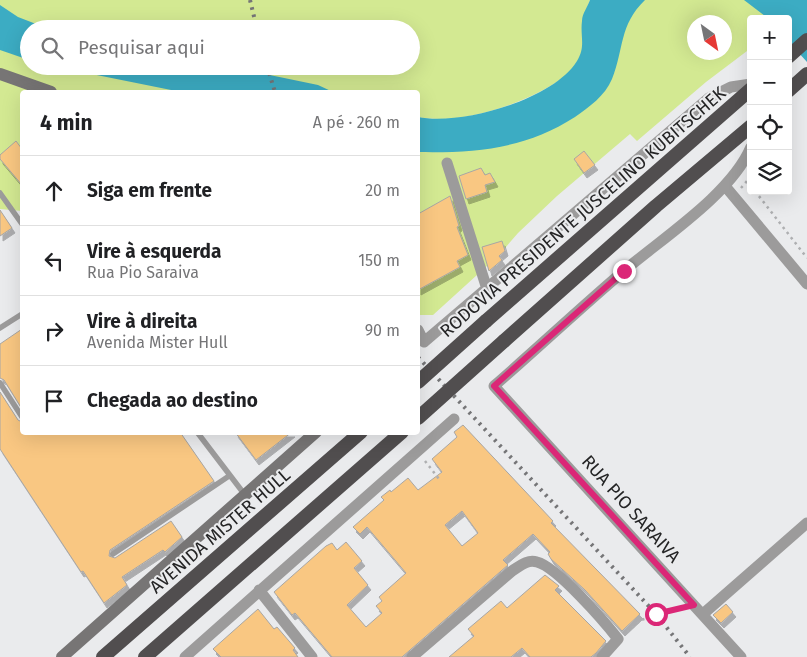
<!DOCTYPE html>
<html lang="pt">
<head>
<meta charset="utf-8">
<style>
  body { margin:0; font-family:"Fira Sans",sans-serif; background:#f6f6f6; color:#202124 }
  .controls { position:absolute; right:15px; top:15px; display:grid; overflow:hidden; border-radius:5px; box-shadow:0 5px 20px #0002 }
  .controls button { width:45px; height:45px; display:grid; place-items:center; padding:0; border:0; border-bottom:1px solid #e0e0e0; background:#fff; color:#202124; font:25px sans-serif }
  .compass { position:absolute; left:687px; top:15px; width:45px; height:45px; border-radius:50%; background:#fff; box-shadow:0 5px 20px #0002; rotate:147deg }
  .stop { position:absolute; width:15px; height:15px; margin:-11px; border:4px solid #db2777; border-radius:50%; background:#fff }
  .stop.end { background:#db2777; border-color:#fff; box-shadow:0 1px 5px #0008 }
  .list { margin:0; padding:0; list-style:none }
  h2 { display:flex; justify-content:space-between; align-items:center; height:65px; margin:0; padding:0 20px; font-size:21px }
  h2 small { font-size:16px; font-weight:400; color:#757577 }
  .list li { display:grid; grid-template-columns:32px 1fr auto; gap:15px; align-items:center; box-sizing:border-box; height:70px; padding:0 20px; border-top:1px solid #e0e0e0 }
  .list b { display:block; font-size:19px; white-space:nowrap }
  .list p { margin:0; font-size:16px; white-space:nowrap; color:#757577 }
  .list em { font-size:16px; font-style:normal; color:#757577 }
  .icon { flex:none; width:28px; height:28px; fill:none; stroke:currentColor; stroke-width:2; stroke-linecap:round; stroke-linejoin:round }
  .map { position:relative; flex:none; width:807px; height:657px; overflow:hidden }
  .search { position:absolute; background:#fff; box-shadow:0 5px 20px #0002; left:20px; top:20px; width:400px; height:55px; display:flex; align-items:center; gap:12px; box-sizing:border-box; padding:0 18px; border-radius:28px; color:#757577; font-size:19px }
  .panel { position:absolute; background:#fff; box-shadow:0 5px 20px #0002; left:20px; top:90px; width:400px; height:345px; border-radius:5px }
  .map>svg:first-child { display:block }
  .green { fill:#d3e992; fill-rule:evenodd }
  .water { fill:#3cacc3 }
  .building { fill:#f9c782; stroke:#a8a6a4; fill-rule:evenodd; filter:url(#shadow) }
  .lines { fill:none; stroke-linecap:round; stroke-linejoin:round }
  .path { stroke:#aeafb1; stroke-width:2.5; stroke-dasharray:2.5 4; stroke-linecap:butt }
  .service { stroke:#9c9b9b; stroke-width:5.5 }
  .minor { stroke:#9c9b9b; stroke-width:11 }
  .secondary { stroke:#777575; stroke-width:12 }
  .trunk { stroke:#514e4f; stroke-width:14 }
  .rail { stroke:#757577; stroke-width:4; stroke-dasharray:2.5 5; stroke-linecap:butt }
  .trunk-bridge { stroke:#514e4f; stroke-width:14 }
  .route { stroke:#db2777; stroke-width:6 }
  .labels { text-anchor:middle; stroke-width:4; stroke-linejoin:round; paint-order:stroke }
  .street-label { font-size:18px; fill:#242425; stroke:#eaebed }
</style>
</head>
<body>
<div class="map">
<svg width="807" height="657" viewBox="0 0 807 657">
  <defs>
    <filter id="shadow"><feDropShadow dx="3" dy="5" stdDeviation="0" flood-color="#0004"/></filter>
  </defs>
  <rect width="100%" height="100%" fill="#eaebed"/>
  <path class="green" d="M0 0H590L582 20 617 0H780L781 19H751V48L706 82 637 141 630 134 557 196 518 233 499 255 433 315H418V137L506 126 564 77C528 103 462 126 418 117V92H22V211L0 209ZM694 22H724V52H694ZM29 29H411V66H29Z"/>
  <path class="water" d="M590 0H645C619 25 624 49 612 79 605 96 589 107 575 117 525 149 476 153 418 152V117C460 126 553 100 577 61 586 47 580 36 582 21 582 14 588 6 590 0Z
    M744 0H807V62L788 41V19H769Z
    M0 5 18 17 49 29H29V60L0 50Z
    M52 66H227L318 85 333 92H181Z"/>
  <path class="building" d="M16 141 22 149V185L0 159V155Z
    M584 151 595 165 584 173 574 159Z
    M481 168 485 175 490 173 495 182 485 185 487 192 466 199 459 176Z
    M450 196 459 226 457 227 468 255 457 261 460 267 418 290V214Z
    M0 210 12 228 0 236Z
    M502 241 505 251 499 256 502 260 489 271 482 247Z
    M22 329V409L4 380 0 378V344Z
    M0 392 18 420 22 422V432H180L214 481 110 550 109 556 115 558 171 521 182 537 165 552 163 550 122 577 127 585 104 603 83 571 81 572 0 449Z
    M463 425 553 521 551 523 640 614 622 631 585 590 551 559 548 554 550 552 533 534 503 560 508 565 402 657H332L295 613 292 615 274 592 326 546 332 543 337 550 346 542 362 561 354 568 368 585 347 605 366 627 382 613 376 606 382 601 379 597 406 573 367 527 360 534 353 527 384 500 381 497 390 490 391 492 408 478 418 490 442 472 432 459 457 437 454 432ZM462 511 478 533 462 546 445 525Z
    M235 432H292L256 460Z
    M545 575 559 586 555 590 606 641 596 653 591 657H530L522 648 511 657H449L474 636 468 629 501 601 507 608Z
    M726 604 733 612 721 623 713 615Z
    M258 609 274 629 277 627 295 648 293 650 298 657H221L213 649Z"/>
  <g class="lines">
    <path class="path" d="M741 188 747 181 751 186
      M755 191 807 258
      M425 461 439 479
      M627 632 641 620 680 608"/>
    <path class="service" d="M0 193 22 224
      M0 328 22 314
      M0 383 22 417
      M197 432 245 495
      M113 554 229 476"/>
    <path class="minor" d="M447 163 487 289
      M725 186 807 284
      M418 330 424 342 709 98 731 87 751 84
      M259 590 312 657
      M703 614 807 523
      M185 657 454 419
      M412 657 512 571C520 566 527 559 537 562 557 567 604 621 618 639L602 657
      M741 657 494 386C538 348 580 308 625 270 664 237 731 194 751 147"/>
    <path class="secondary" d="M0 74 51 92
      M62 657 316 432"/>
    <path class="trunk" d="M788 57 807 40
      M788 91 807 74
      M486 321 751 89
      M504 341 656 206 751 126
      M103 657 361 432
      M145 657 402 432"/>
    <path class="rail" d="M250 0 257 29
      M267 66 275 92
      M418 357 656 614 690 657"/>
    <path class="trunk-bridge" d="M418 382 486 321
      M418 418 504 341"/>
  </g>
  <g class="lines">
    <path class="route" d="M624 271 494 386 694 605 656 614"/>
  </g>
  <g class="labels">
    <g class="street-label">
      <text transform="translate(583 212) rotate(-41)" y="6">RODOVIA PRESIDENTE JUSCELINO KUBITSCHEK</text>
      <text transform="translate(631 509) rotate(48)" y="6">RUA PIO SARAIVA</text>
      <text transform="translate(220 531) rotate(-41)" y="6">AVENIDA MISTER HULL</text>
    </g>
  </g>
</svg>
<div class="controls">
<button>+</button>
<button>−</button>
<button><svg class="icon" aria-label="locate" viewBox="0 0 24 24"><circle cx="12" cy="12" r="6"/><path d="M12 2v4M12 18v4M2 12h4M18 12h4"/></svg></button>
<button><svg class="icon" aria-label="layers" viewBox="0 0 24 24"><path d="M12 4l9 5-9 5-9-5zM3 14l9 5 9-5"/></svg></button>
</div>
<svg class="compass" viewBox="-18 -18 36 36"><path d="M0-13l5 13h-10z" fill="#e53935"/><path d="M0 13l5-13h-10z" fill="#757577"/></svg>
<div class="stop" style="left:656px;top:614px"></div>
<div class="stop end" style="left:624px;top:271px"></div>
<div class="search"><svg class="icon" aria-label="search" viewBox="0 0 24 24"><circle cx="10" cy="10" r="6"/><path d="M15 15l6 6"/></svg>Pesquisar aqui</div>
<section class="panel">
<h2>4 min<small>A pé · 260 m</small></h2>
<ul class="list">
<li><svg class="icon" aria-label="ahead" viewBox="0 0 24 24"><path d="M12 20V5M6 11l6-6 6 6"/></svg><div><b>Siga em frente</b></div><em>20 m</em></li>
<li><svg class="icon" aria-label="left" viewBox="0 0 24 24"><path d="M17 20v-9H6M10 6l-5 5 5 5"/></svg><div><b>Vire à esquerda</b><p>Rua Pio Saraiva</p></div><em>150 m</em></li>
<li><svg class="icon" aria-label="right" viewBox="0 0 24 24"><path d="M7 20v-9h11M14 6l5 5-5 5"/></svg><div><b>Vire à direita</b><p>Avenida Mister Hull</p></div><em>90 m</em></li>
<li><svg class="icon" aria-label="arrive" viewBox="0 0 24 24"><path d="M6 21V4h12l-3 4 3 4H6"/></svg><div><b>Chegada ao destino</b></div></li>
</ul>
</section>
</div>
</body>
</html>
